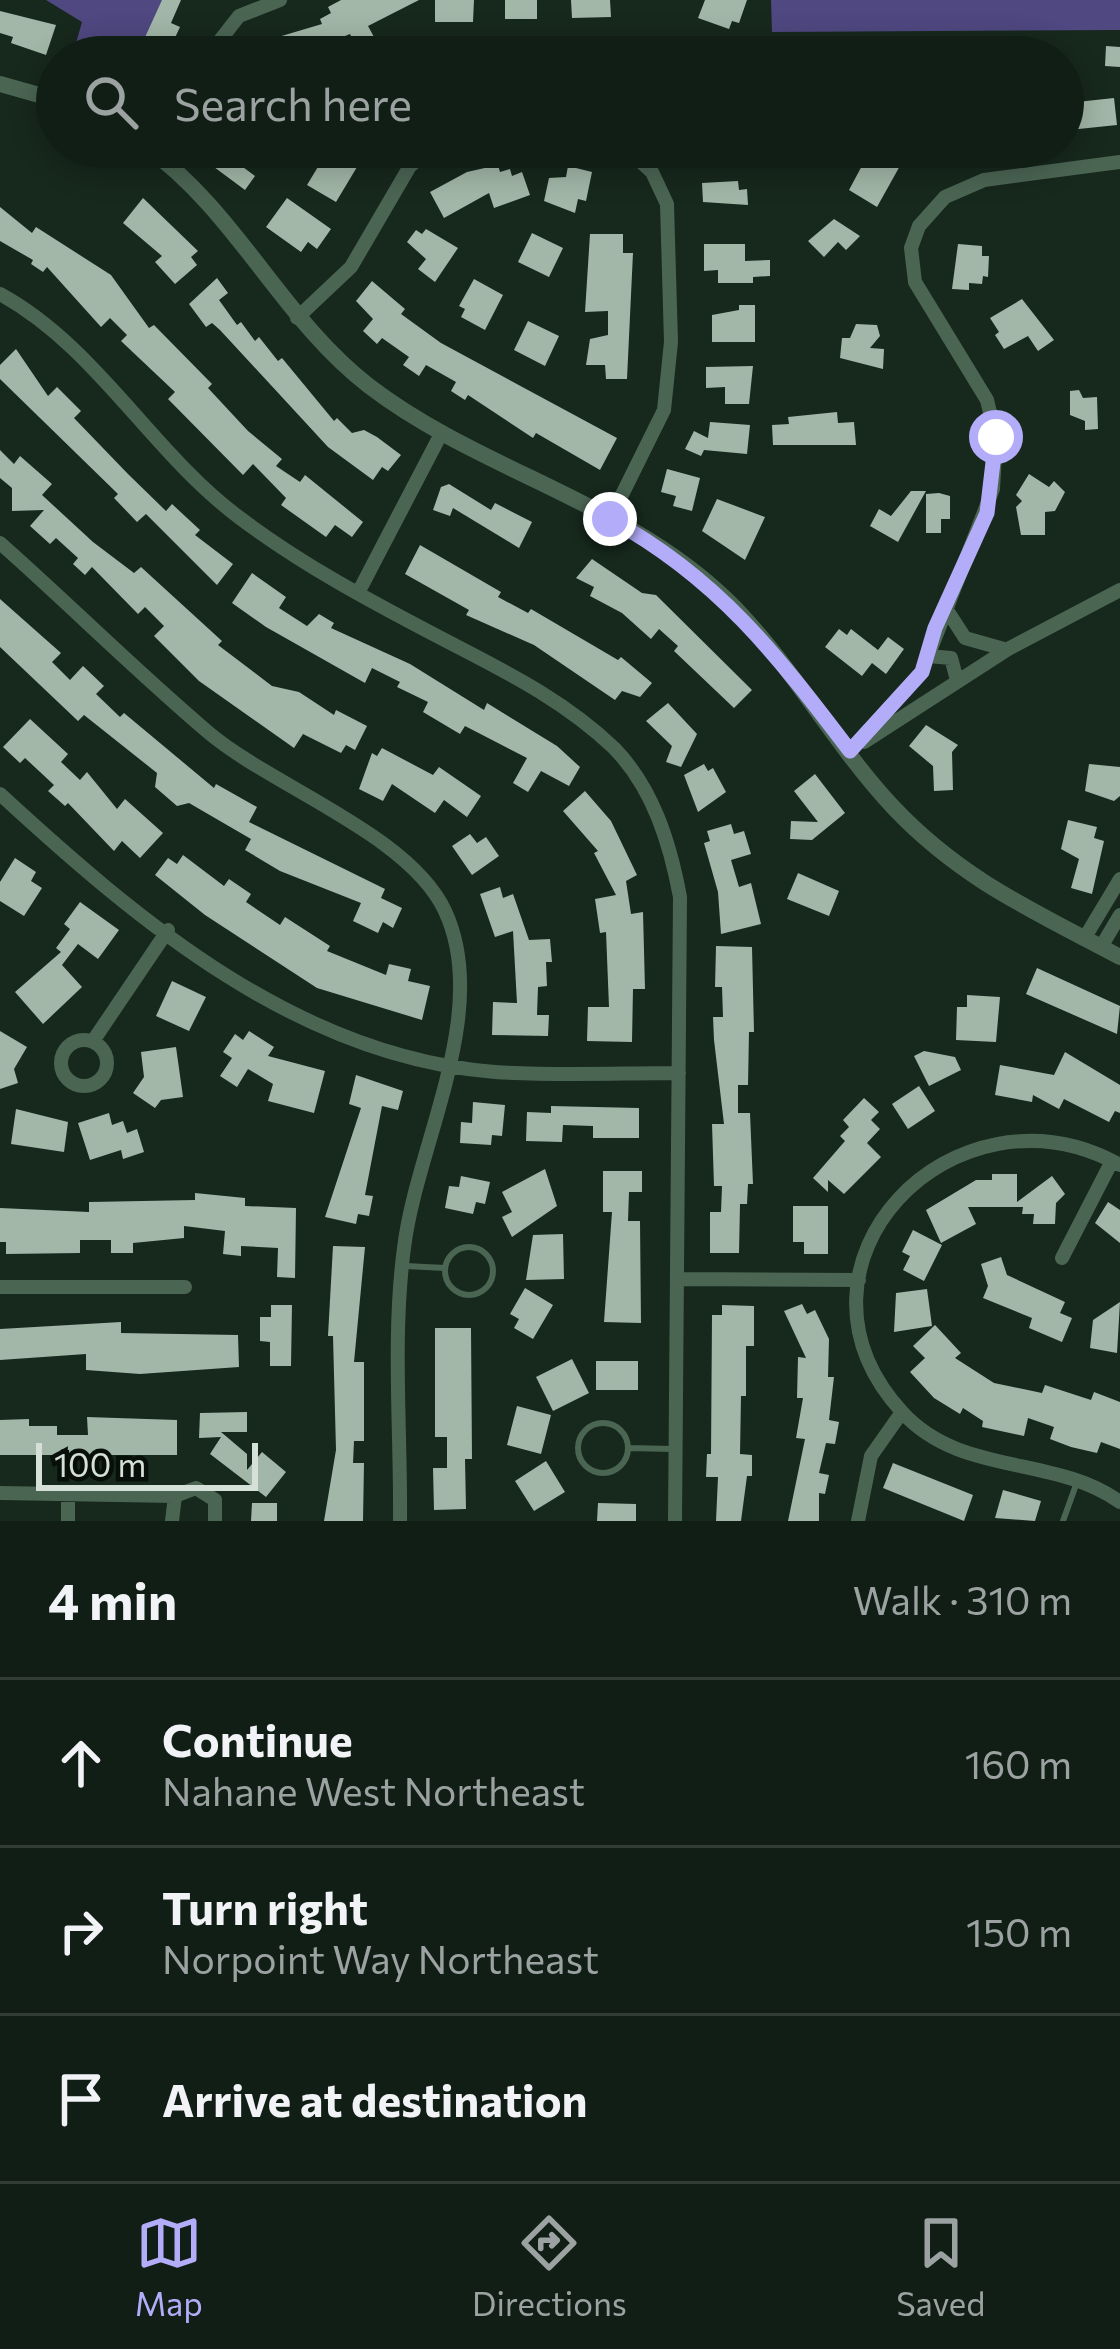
<!DOCTYPE html>
<html lang="en">
<head>
<meta charset="utf-8">
<style>
  body { margin:0; font-family:Commissioner,sans-serif; background:#1e2b23; color:#f1f3f6 }
  .scale { position:absolute; left:36px; bottom:30px; width:222px; box-sizing:border-box; padding-left:12px; border:6px solid #d5e0d8; border-top:0; font-size:33px; line-height:42px; white-space:nowrap; color:#d5e0d8; -webkit-text-stroke:9px #080f0a; paint-order:stroke }
  .stop { position:absolute; width:36px; height:36px; margin:-27px; border:9px solid #b3adf9; border-radius:50%; background:#fff }
  .stop.end { background:#b3adf9; border-color:#fff; box-shadow:0 3px 12px #0008 }
  .list { margin:0; padding:0; list-style:none }
  h2 { display:flex; justify-content:space-between; align-items:center; height:156px; margin:0; padding:0 48px; font-size:51px }
  h2 small { font-size:39px; font-weight:400; color:#9ca2a1 }
  .list li { display:grid; grid-template-columns:78px 1fr auto; gap:36px; align-items:center; box-sizing:border-box; height:168px; padding:0 48px; border-top:3px solid #303c35 }
  .list b { display:block; font-size:45px; white-space:nowrap }
  .list p { margin:0; font-size:39px; white-space:nowrap; color:#9ca2a1 }
  .list em { font-size:39px; font-style:normal; color:#9ca2a1 }
  .icon { flex:none; width:66px; height:66px; fill:none; stroke:currentColor; stroke-width:2; stroke-linecap:round; stroke-linejoin:round }
  .map { position:relative; flex:none; width:1120px; height:1521px; overflow:hidden }
  .search { position:absolute; background:#111e16; box-shadow:0 6px 30px #0003; left:36px; right:36px; top:36px; height:132px; display:flex; align-items:center; gap:30px; box-sizing:border-box; padding:0 42px; border-radius:66px; color:#9ca2a1; font-size:45px }
  .sheet { height:660px; background:#111e16 }
  nav { display:flex; justify-content:space-around; align-items:center; box-sizing:border-box; height:168px; border-top:3px solid #303c35; background:#111e16; font-size:33px; color:#9ca2a1 }
  nav a { display:grid; justify-items:center; gap:6px }
  nav .on { color:#b3adf9 }
  .map>svg:first-child { display:block }
  .forest { fill:#4f4881 }
  .building { fill:#a2b7a8 }
  .lines { fill:none; stroke-linecap:round; stroke-linejoin:round }
  .service { stroke:#4b6553; stroke-width:6 }
  .minor { stroke:#4b6553; stroke-width:14 }
  .tertiary { stroke:#4b6553; stroke-width:16 }
  .route { stroke:#b3adf9; stroke-width:15 }
</style>
</head>
<body>
<div class="map">
<svg width="1120" height="1521" viewBox="0 0 1120 1521">
  <rect width="100%" height="100%" fill="#17281d"/>
  <path class="forest" d="M46 0H171L141 57H72L82 22Z
    M771 0H1120V30L772 32Z"/>
  <path class="building" d="M162 0H181L171 23 180 27 166 57H136Z
    M341 0H419L368 26 374 37 356 46 350 34 294 57H262L258 43 322 24 320 19 331 13 328 7Z
    M435 0H474L473 22H435Z
    M505 0H537V19H505Z
    M571 0H610L611 17 572 18Z
    M705 0H747L739 23 732 21 729 29 698 18Z
    M0 11 56 25 46 55 11 43 13 37 0 33Z
    M1106 46 1120 47V67L1105 66Z
    M1114 98 1117 125 1069 130 1067 110 1077 109V102Z
    M330 147H369L336 202 307 185Z
    M872 147 901 164 877 207 849 190Z
    M224 153 255 176 245 190 214 167Z
    M498 165 500 172 510 169 512 176 522 172 530 195 494 208 489 193 444 218 430 192 467 172Z
    M568 166 592 172 586 201 578 199 575 213 544 201 549 178 566 177Z
    M738 181 739 190 747 189 748 205 703 202 702 183Z
    M143 198 198 251 191 257 197 265 175 284 155 262 162 256 123 223Z
    M287 198 331 229 317 249 308 242 301 252 266 227Z
    M0 207 32 233 36 227 111 275 149 328 154 325 212 384 208 388 248 431 282 459 276 466 300 482 305 475 363 522 352 537 335 525 326 537 281 505 286 498 253 464 243 475 168 399 175 392 121 341 127 335 110 318 101 327 47 267 43 272 31 264 33 260 0 241Z
    M834 219 860 236 846 250 838 242 824 257 808 241Z
    M426 229 458 248 435 282 418 269 426 259 407 242 416 230 422 234Z
    M532 233 563 248 549 277 518 262Z
    M590 234H623V253H633L627 379H606L605 365H586L590 339 608 335V311L585 312Z
    M704 244H745V261L770 260V276L753 277V283H718V270L704 271Z
    M958 244 982 246V256H989L988 277 983 276 982 284 969 283V290L952 289Z
    M217 278 228 293 219 300 237 325 241 322 255 341 259 337 278 361 282 358 334 421 337 418 352 433 364 430 377 437 401 455 388 471 382 467 373 480 328 447 220 330 212 323 206 327 189 304Z
    M474 279 503 295 485 330 461 317 465 309 459 306Z
    M372 281 405 309 401 314 441 343 617 438 600 470 536 433 533 438 468 395 465 400 451 391 456 382 426 365 419 376 403 365 409 357 382 338 377 344 363 331 373 319 356 301Z
    M1022 299 1054 340 1038 351 1028 336 1004 349 995 335 999 332 990 318Z
    M739 305H755V342H712V315L739 310Z
    M528 321 559 336 545 366 514 350Z
    M856 324 877 325 880 336 870 348 884 349 883 369 840 358 842 338H850Z
    M16 349 48 396 57 387 81 411 74 418 128 474 166 511 172 504 200 530 195 535 233 564 217 585 146 514 137 522 114 498 118 494 0 379V365Z
    M753 366 749 404H725V387L706 388V367Z
    M1079 390 1083 398 1097 397 1098 429 1085 430V421L1070 415V391Z
    M837 412 838 423 854 422 856 445H773L772 425 789 424 788 417Z
    M710 422 750 425 747 454 704 450 701 456 685 449 694 431 708 438Z
    M0 450 14 464 20 456 52 484 42 495 93 542 134 573 141 567 222 641 218 645 272 686 299 692 334 715 336 710 367 726 355 750 346 745 341 753 303 734 294 748 199 681 154 636 164 626 145 607 138 614 92 567 85 575 73 564 78 558 56 538 50 544 30 526 44 510 12 511V488L0 478Z
    M667 469 700 478 692 511 673 506 676 496 661 492Z
    M1029 474 1049 487 1054 481 1065 492 1055 511 1045 512V535H1021L1016 507 1022 501 1016 495Z
    M449 484 491 510 495 503 532 522 519 548 453 508 450 516 433 510 441 487Z
    M911 491H926L898 542 870 526 879 509 891 516Z
    M939 493 950 496V519H941V533H926V494Z
    M717 499 765 517 745 560 702 531Z
    M420 545 501 592 498 597 528 613 531 609 618 660 621 657 652 683 640 697 622 691 615 700 534 645 466 615 469 610 405 574Z
    M592 559 642 593 656 595 752 690 734 708 674 651 678 646 659 629 651 639 622 613 590 596 594 587 576 578Z
    M252 573 286 597 279 608 307 626 319 614 334 623 331 628 410 664 484 710 487 703 557 746 580 767 569 786 541 771 528 792 513 783 527 758 465 726 460 734 423 712 428 702 397 687 400 682 372 668 365 683 266 627 232 603Z
    M0 599 61 653 52 662 70 680 83 666 104 686 96 694 120 717 124 713 214 788 216 784 257 807 249 822 385 889 381 898 402 908 393 928 383 922 378 933 353 921 361 903 280 871 245 850 251 839 189 803 177 806 155 787 157 773 84 715 78 721 0 647Z
    M839 629 847 635 851 629 878 650 888 637 904 649 886 674 872 663 862 676 825 647Z
    M668 703 697 734 681 767 666 762 672 746 646 721Z
    M30 719 68 754 61 762 80 780 87 772 117 809 125 799 163 833 140 858 122 841 114 851 68 803 65 806 48 791 54 785 25 758 20 763 3 747Z
    M926 725 958 745 952 752 953 790 934 791 933 766 909 746Z
    M382 748 433 775 439 767 481 796 467 817 444 800 435 813 392 784 383 801 359 789 372 753 377 756Z
    M704 764 708 771 713 768 726 792 698 812 684 775Z
    M1089 764 1120 767V796L1114 801 1085 791Z
    M815 774 845 813 812 840 790 839 791 821 818 822 794 791Z
    M585 791 611 821 637 875 626 881 631 914 643 912 645 989H633L632 1042 587 1041 588 1007H609L606 932 600 933 595 899 616 895 594 853 598 851 563 811Z
    M1068 820 1097 827 1094 838 1104 841 1092 894 1071 888 1079 859 1061 849Z
    M731 824 734 834 744 831 751 854 731 860 739 887 751 883 761 924 721 934 718 892 704 843 710 841 707 831Z
    M470 834 477 843 486 837 499 856 472 875 452 846Z
    M183 855 224 886 229 879 251 894 246 902 280 925 285 917 330 946 327 951 386 975 389 964 411 969 408 981 430 986 422 1020 317 988 205 915 155 875 168 858 177 864Z
    M15 858 36 872 31 881 42 888 24 916 0 901V882Z
    M798 873 839 891 829 916 787 899Z
    M500 887 503 898 513 894 529 940 550 939 552 962H546L547 986 538 987 537 1015H549L548 1036 492 1035 493 1002 517 1003 513 931 495 937 480 894Z
    M80 902 119 930 98 959 78 944 62 965 82 987 43 1024 15 992 61 952 56 948 70 929 64 924Z
    M716 946 752 947 754 1032H749L748 1085H738V1113H750L753 1184H748L747 1204H740L739 1253H710V1212H721L722 1186H714L712 1124H724L714 1040 713 1017H723L722 987H715Z
    M1037 968 1120 1006 1117 1034 1026 994Z
    M172 981 206 997 189 1031 156 1016Z
    M967 995 1000 997 996 1042 956 1040 957 1007H967Z
    M0 1031 27 1047 14 1069 18 1083 0 1089Z
    M249 1031 274 1047 268 1056 325 1071 314 1113 268 1101 273 1084 248 1069 237 1087 220 1076 232 1058 223 1052 235 1034 243 1040Z
    M176 1047 183 1097 161 1100 155 1108 133 1093 144 1077 141 1052Z
    M924 1051 955 1057 961 1070 929 1086 914 1056Z
    M1065 1052 1120 1085V1113L1115 1111 1109 1122 1064 1099 1059 1109 1033 1095 1032 1102 995 1095 1000 1065 1054 1075Z
    M356 1075 403 1091 398 1110 382 1106 365 1195 373 1196 369 1216 358 1214 356 1224 325 1217 361 1108 349 1104Z
    M919 1086 935 1111 908 1129 892 1104Z
    M864 1098 879 1112 871 1120 880 1129 867 1143 881 1157 844 1194 828 1180V1192L813 1178 845 1141 840 1136 849 1127 843 1120Z
    M473 1102 505 1105 502 1136 492 1135 491 1145 460 1143 461 1122 472 1123Z
    M551 1106 639 1108V1138H593V1126L563 1125 562 1142 526 1141 527 1112 551 1113Z
    M16 1109 68 1122 64 1152 11 1144Z
    M109 1113 112 1125 123 1121 127 1133 137 1129 144 1152 123 1159 121 1150 90 1160 78 1123Z
    M545 1169 557 1206 512 1237 502 1217 512 1212 502 1192Z
    M603 1171H642V1192H629L628 1221H640L641 1323 604 1322 612 1212H603Z
    M992 1174H1017V1202L1052 1176 1065 1194 1056 1203 1055 1224H1033L1034 1214H1022L1023 1207H968L976 1224 941 1243 926 1210 976 1180H992Z
    M461 1176 490 1182 485 1204 476 1202 473 1214 445 1208 449 1186 459 1187Z
    M195 1193 245 1198V1206L296 1208 295 1278 277 1277 278 1248 241 1246V1256L223 1254 225 1231 184 1226V1238L133 1243V1253H111V1240H80V1253L6 1254V1242H0V1208L89 1212V1202L195 1200Z
    M1108 1202 1120 1210V1243L1095 1223Z
    M793 1206H828V1254H804V1242H793Z
    M913 1230 942 1245 924 1281 903 1270 910 1256 902 1252Z
    M563 1234 564 1279 526 1280 533 1235Z
    M333 1246 365 1247 354 1362H364V1441H354L353 1463H364L363 1521H324L336 1450 333 1336H328Z
    M1001 1257 1007 1275 1065 1302 1060 1313 1072 1318 1062 1342 1029 1328 1032 1318 983 1298 988 1286 981 1264Z
    M525 1288 553 1305 533 1339 514 1328 519 1319 510 1314Z
    M927 1289 932 1326 894 1332 896 1293Z
    M1120 1302 1117 1353 1090 1348 1093 1320Z
    M802 1304 807 1314 815 1310 829 1339 828 1377H834L829 1420 839 1422 835 1444 826 1443 819 1473 829 1475 825 1494 819 1493V1521H788L805 1439 796 1438 803 1398H797L798 1357 806 1358 784 1311Z
    M271 1305H292L291 1366H270V1342L260 1341V1317H271Z
    M722 1305 754 1306V1346H746V1396H741L740 1454 752 1455V1476H747L741 1521H716L718 1477H706L707 1454H711L712 1315H722Z
    M121 1322V1333L238 1335 239 1367 140 1374 86 1370V1354L0 1360V1329Z
    M935 1325 961 1353 955 1358 994 1383 1042 1393 1045 1385 1091 1400 1094 1392 1120 1402V1449L1101 1442 1097 1453 1071 1447 1050 1439 1054 1427 1028 1418 1024 1436 982 1427 983 1421 963 1408 960 1414 934 1398 910 1372 925 1358 913 1346Z
    M435 1328H471L472 1459H465L466 1509 434 1510 433 1468H447V1437H435Z
    M572 1359 589 1393 553 1411 536 1377Z
    M596 1361H638V1390H596Z
    M517 1406 551 1415 541 1454 507 1445Z
    M247 1412V1432H221L247 1454V1470L262 1452 286 1472 266 1497 210 1454 221 1437 199 1438 200 1413Z
    M87 1417 177 1420V1455H0V1420L29 1419V1426H57V1435H88Z
    M546 1461 565 1492 534 1511 515 1481Z
    M893 1463 973 1495 964 1521 883 1488Z
    M1003 1490 1041 1501 1035 1521 995 1518Z
    M252 1503H277V1521H251Z
    M598 1503 636 1504V1521H597Z"/>
  <g class="lines">
    <path class="service" d="M445 1271a24 24 0 1 1 48 0a24 24 0 1 1-48 0Z
      M406 1266 445 1268
      M578 1448a25 25 0 1 1 50 0a25 25 0 1 1-50 0Z
      M628 1448 673 1449
      M1063 1521 1077 1482"/>
    <path class="minor" d="M207 57 239 16 280 0
      M0 294C97 347 152 453 240 518 301 564 370 601 437 636 500 669 562 698 614 748 653 788 670 843 680 897L675 1521
      M297 318 351 267 410 166 433 147
      M610 519 664 410 671 342 667 204 652 172 625 147
      M0 543C70 605 137 672 209 733 275 788 410 835 445 911 492 1012 416 1146 404 1248 392 1337 401 1432 400 1521
      M358 593 442 432
      M945 607 965 638 1004 649
      M928 656 951 658 957 680
      M864 742 1008 649 1120 590
      M850 751 922 672 993 489 996 437 987 400 915 282 911 248 919 226 945 197 984 180 1120 162
      M0 794C139 922 299 1057 495 1072 556 1076 618 1073 679 1073
      M1084 939 1120 879
      M1101 947 1120 915
      M61 1063a23 23 0 1 1 46 0a23 23 0 1 1-46 0Z
      M93 1041 168 930
      M1120 1165C954 1073 768 1265 902 1412 961 1477 1053 1454 1120 1502
      M1062 1258 1112 1161
      M678 1279 859 1280
      M0 1287H185
      M0 1493 175 1496
      M68 1494V1521
      M172 1521 175 1496 196 1488 215 1500V1521
      M858 1521 871 1456 902 1412"/>
    <path class="tertiary" d="M0 84 57 100
      M146 147C237 212 281 318 369 386 480 471 627 502 728 601 791 663 833 743 893 807 962 880 1034 911 1120 957"/>
  </g>
  <g class="lines">
    <path class="route" d="M610 519C718 578 777 655 850 751L922 672 935 628 987 513 996 437"/>
  </g>
</svg>
<div class="scale">100 m</div>
<div class="stop" style="left:996px;top:437px"></div>
<div class="stop end" style="left:610px;top:519px"></div>
<div class="search"><svg class="icon" aria-label="search" viewBox="0 0 24 24"><circle cx="10" cy="10" r="6"/><path d="M15 15l6 6"/></svg>Search here</div>
</div>
<section class="sheet">
<h2>4 min<small>Walk · 310 m</small></h2>
<ul class="list">
<li><svg class="icon" aria-label="ahead" viewBox="0 0 24 24"><path d="M12 20V5M6 11l6-6 6 6"/></svg><div><b>Continue</b><p>Nahane West Northeast</p></div><em>160 m</em></li>
<li><svg class="icon" aria-label="right" viewBox="0 0 24 24"><path d="M7 20v-9h11M14 6l5 5-5 5"/></svg><div><b>Turn right</b><p>Norpoint Way Northeast</p></div><em>150 m</em></li>
<li><svg class="icon" aria-label="arrive" viewBox="0 0 24 24"><path d="M6 21V4h12l-3 4 3 4H6"/></svg><div><b>Arrive at destination</b></div></li>
</ul>
</section>
<nav>
<a class="on"><svg class="icon" aria-label="map" viewBox="0 0 24 24"><path d="M3 6l6-2 6 2 6-2v14l-6 2-6-2-6 2zM9 4v14M15 6v14"/></svg>Map</a>
<a><svg class="icon" aria-label="directions" viewBox="0 0 24 24"><path d="M12 3l9 9-9 9-9-9zM9 14v-3h6M13 9l2 2-2 2"/></svg>Directions</a>
<a><svg class="icon" aria-label="saved" viewBox="0 0 24 24"><path d="M7 4h10v16l-5-4-5 4z"/></svg>Saved</a>
</nav>
</body>
</html>
